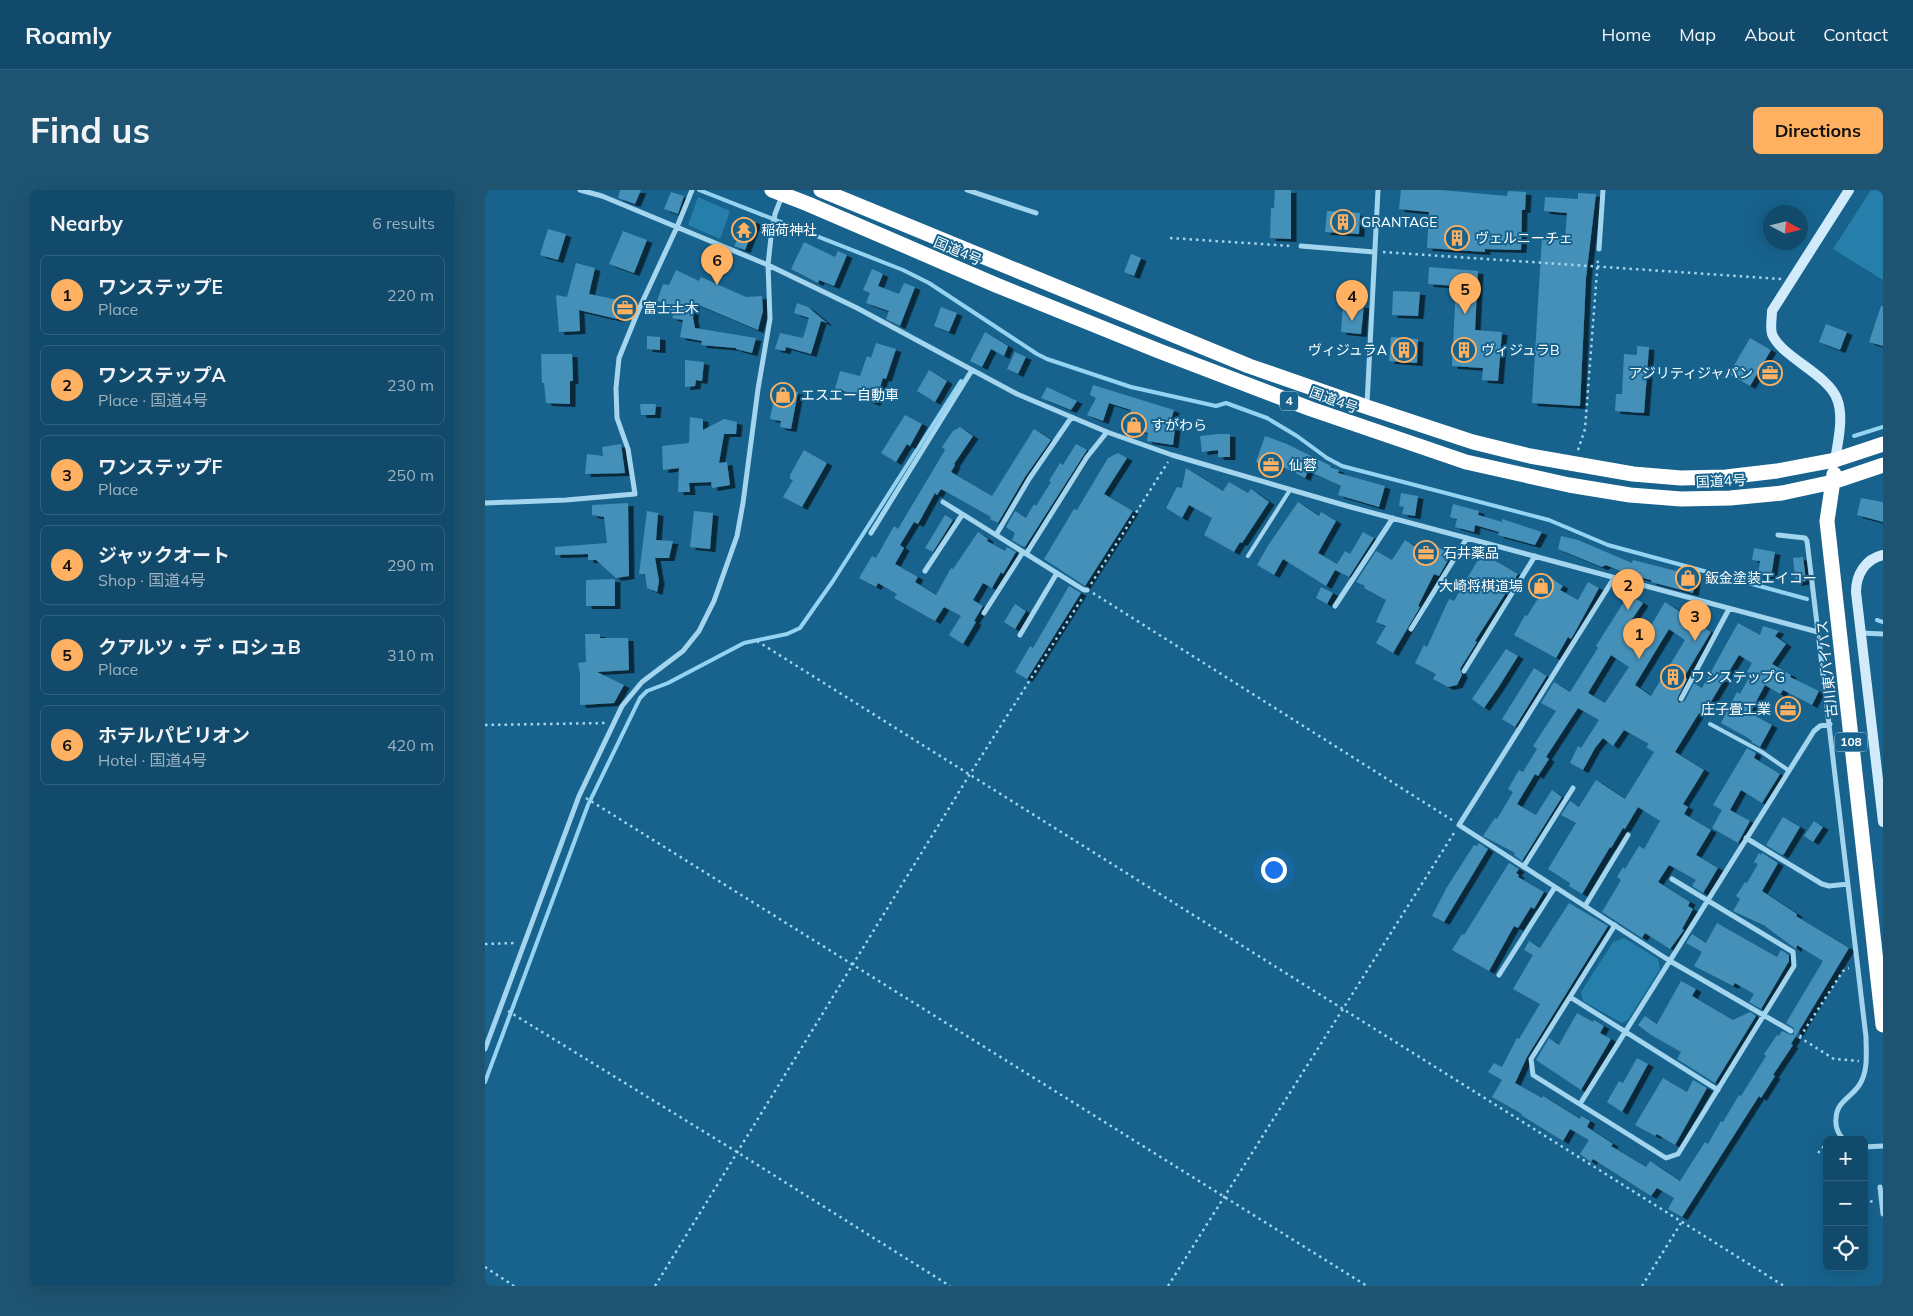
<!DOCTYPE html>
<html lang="en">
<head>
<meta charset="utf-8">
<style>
  body { margin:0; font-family:Mulish,"Noto Sans JP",sans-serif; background:#1e5472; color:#f1f3f6 }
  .controls { position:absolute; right:15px; bottom:15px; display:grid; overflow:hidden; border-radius:8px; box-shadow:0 5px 20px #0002 }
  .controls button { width:45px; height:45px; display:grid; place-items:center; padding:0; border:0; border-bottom:1px solid #30627e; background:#114a6a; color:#f1f3f6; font:25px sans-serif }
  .compass { position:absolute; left:1278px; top:15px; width:45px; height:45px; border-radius:50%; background:#114a6a; box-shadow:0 5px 20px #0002; rotate:97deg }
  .you { position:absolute; left:788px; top:679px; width:18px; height:18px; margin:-12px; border:4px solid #fff; border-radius:50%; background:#1a73e8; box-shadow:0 0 0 8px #1a73e833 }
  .badge { display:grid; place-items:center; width:32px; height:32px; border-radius:50%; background:#ffb161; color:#111; font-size:16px; font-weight:700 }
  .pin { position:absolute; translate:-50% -41px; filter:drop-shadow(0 1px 2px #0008) }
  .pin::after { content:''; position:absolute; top:26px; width:18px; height:15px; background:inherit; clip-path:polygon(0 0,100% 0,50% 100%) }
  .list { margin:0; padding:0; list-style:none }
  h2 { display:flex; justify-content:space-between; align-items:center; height:65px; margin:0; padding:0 20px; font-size:21px }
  h2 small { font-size:16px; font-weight:400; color:#9cb3c1 }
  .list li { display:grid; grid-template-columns:32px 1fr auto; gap:15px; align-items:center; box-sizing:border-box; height:80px; margin:0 10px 10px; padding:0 10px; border:1px solid #30627e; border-radius:8px }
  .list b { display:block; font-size:19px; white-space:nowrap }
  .list p { margin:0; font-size:16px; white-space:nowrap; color:#9cb3c1 }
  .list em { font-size:16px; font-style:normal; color:#9cb3c1 }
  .icon { flex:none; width:28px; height:28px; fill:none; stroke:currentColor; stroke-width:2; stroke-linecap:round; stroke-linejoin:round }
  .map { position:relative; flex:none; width:1398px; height:1096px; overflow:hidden; border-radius:8px }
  header { display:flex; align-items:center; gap:30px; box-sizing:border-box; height:70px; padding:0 25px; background:#114a6a; border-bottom:1px solid #30627e }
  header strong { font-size:24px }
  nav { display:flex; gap:28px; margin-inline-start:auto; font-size:18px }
  .intro { display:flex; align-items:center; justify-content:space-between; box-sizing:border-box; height:120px; padding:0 30px }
  h1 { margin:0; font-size:35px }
  .button { padding:12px 22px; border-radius:8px; background:#ffb161; color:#111; font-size:18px; font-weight:700 }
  main { display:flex; gap:30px; padding:0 30px }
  aside { flex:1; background:#114a6a; border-radius:8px; box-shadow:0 5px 20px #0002 }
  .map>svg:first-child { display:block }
  .green { fill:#267eab }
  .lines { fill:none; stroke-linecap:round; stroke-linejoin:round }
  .stream { stroke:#95d3f2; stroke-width:4 }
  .building { fill:#4490b8; fill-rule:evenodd; filter:url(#shadow) }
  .path { stroke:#a3d5ef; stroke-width:2.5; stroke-dasharray:2.5 4; stroke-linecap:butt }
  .lane { stroke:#a3d5ef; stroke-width:4 }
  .street { stroke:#a3d5ef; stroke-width:5 }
  .secondary { stroke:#d1ebfb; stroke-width:10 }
  .highway { stroke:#fff; stroke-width:15 }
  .labels { text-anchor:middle; stroke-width:4; stroke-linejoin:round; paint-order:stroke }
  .shield { fill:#17638e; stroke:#b9d0dd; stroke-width:1 }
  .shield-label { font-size:12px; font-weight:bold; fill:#fff }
  .poi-label { font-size:14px; fill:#fff; stroke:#17638e; text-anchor:start }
  .street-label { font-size:14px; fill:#fff; stroke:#17638e }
</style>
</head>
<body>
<header>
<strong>Roamly</strong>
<nav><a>Home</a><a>Map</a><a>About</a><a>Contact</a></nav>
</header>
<div class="intro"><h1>Find us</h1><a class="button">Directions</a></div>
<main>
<aside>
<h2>Nearby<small>6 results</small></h2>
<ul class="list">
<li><span class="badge">1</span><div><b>ワンステップE</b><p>Place</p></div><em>220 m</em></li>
<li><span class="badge">2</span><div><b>ワンステップA</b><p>Place · 国道4号</p></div><em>230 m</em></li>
<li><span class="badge">3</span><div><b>ワンステップF</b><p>Place</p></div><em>250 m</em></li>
<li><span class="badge">4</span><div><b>ジャックオート</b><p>Shop · 国道4号</p></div><em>290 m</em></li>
<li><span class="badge">5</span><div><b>クアルツ・デ・ロシュB</b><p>Place</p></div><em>310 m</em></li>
<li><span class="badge">6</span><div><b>ホテルパビリオン</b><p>Hotel · 国道4号</p></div><em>420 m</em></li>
</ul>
</aside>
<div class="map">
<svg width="1398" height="1096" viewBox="0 0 1398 1096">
  <defs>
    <filter id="shadow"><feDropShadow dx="5.5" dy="3" stdDeviation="0" flood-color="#0009"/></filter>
  </defs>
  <rect width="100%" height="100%" fill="#17638e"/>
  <path class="green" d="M1386 0H1398V90L1348 59Z
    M213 7 245 21 235 49 203 35Z
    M1139 748 1173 769 1175 779 1143 830 1137 833 1098 811 1096 802 1128 752Z"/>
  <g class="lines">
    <path class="stream" d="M214 0 418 80 444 93 552 164 562 169 646 197 731 216 741 213 782 228 812 246 842 268 857 276 1064 330 1123 355 1322 409
      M1369 246 1398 237
      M1392 430 1398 432
      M0 892 103 615 155 508 162 501 183 493 259 453 302 444 315 438 348 391 476 191"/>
  </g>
  <path class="building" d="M135 0H156L150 14 133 8Z
    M790 0H806V49L785 48 786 18H789Z
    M916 0H956L1022 6 1023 1 1041 2 1040 20H1037L1036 60 1000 59V62L942 58 944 22 914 19Z
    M186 2 199 6 193 24 179 19Z
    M1093 3 1111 4 1101 88 1095 216 1047 213 1057 47 1080 49 1082 23 1059 21 1060 7 1093 9Z
    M842 21 875 23 874 44 840 42Z
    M257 26 271 32 260 60 249 56 252 50H249Z
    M63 39 81 44 73 70 55 65Z
    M138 41 162 50 149 83 124 74Z
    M319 52 350 67 353 61 362 65 349 96 334 90 333 93 306 79Z
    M646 64 656 68 649 86 639 82Z
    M91 73 110 78 104 104 138 111 132 129 94 120 95 141 74 142 71 105 82 107Z
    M944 77 993 81 990 140 1017 142 1013 191 997 190 998 178 967 176 971 96 943 94Z
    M387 79 398 84 393 96 414 104 419 93 430 97 415 136 401 129 404 121 381 113 385 103 378 100Z
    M191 80 214 91 216 87 261 107 277 106 278 121 273 140 209 113 208 128 210 138 271 148 267 163 251 159V158L216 155 217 151 195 147 198 130 187 128 190 122 183 119 184 115 172 111 178 94 184 95Z
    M908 101 935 102 933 126 907 125Z
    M312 113 323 117 342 133 336 131 326 164 301 157 300 161 290 159 295 143 318 148 324 128 309 123Z
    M858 114 879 115 876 144 856 142Z
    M1396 116H1398V156L1384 152Z
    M456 117 472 123 464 142 449 136Z
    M1341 134 1362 142 1355 160 1334 152Z
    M500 142 523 156 519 166 506 159 497 177 485 171Z
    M162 146 175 147V160L162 159Z
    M906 147 933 149 932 173 904 171Z
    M1265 148 1286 160 1265 196 1244 184Z
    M391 153 411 159 401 189 398 188 390 213 374 207 375 205 350 199 355 181 375 186 382 166 386 168Z
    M1152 156 1164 157 1159 223 1130 221 1131 204H1137L1139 164 1152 165Z
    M530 162 541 167 533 184 522 179Z
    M56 164H87L88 191H85V214L61 213 59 193H57Z
    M200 170 219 172 217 191 211 190 210 196 200 197Z
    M444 180 462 191 450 212 432 201Z
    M608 195 689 220 684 237 690 238 688 255 662 251 663 243 641 236 646 220 624 213 618 231 602 225 611 208 605 205Z
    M562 197 592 211 586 220 556 208Z
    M291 198 313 202 306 239 295 237 296 231 285 229Z
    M155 214H171L170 225H156Z
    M420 225 437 234 425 256 422 254 411 272 396 263Z
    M205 227 218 229V240L239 229 252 232 251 244H239L234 273 242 272 245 295 227 298 226 292 204 293 205 302H193L194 278 178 280 177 256 204 253Z
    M475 237 488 246 469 274 470 275 466 282 507 306 549 239 566 250 540 287 513 333 505 329 506 327 456 299 452 305 450 303 433 334 429 332 415 355 419 358 410 374 433 387 430 392 451 405 466 378 468 379 493 342 503 349 502 351 520 361 522 357 531 362 518 384 516 382 507 398 498 393 488 410 498 416 489 431 491 432 478 454 464 445 476 426 459 417 450 431 409 408 412 404 393 393 391 397 374 388 387 366 391 368 409 336 413 339 460 260 457 257 468 241Z
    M733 244H745V267H733V260L717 262 715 246Z
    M780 246 802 254 846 276 845 277 854 280 853 283 900 296 894 317 853 305 856 296 823 281 820 288 794 275 792 280 771 272Z
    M136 254 140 283 100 284 102 264 118 266 117 257Z
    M591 254 602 260 540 357 535 355 527 350 530 343 521 337 530 321 541 328 549 314 551 316 566 292 564 291 575 273 578 275Z
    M319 260 342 273 317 317 298 307 308 290 305 289V285Z
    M633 263 642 268 619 304 648 321 600 396 559 369 589 319 592 320 623 268Z
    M701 278 738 301 744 292 763 303 766 299 784 312 757 353 755 352 749 362 719 345 727 328 704 315 697 328 681 318 692 297 697 298Z
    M916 303 933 306 930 326 917 324 919 317 914 316Z
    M1376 308 1398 312V332L1372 325Z
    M813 312 834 326 836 322 851 331 833 363 852 374 860 361 865 364 878 342 889 348 864 387 850 380 841 396 798 369 789 385 772 375 784 354Z
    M143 313 144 386 131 388 111 370H103V364L70 365V357L122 353 119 327 107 325V315Z
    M968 314 994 321 993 325 1017 332V329L1057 342 1050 355 1013 345 1014 342 990 335 989 342 970 337 972 329 965 327Z
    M162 321 173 323 171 350 188 351 184 368H170L174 391 172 402 162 398 160 384H154Z
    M209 321 228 323 225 359 205 357Z
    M460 325 468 330 448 362 440 358Z
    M1076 346 1093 350 1147 373 1148 370 1211 386 1208 403 1166 392V390L1142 384 1121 375 1117 377 1073 359Z
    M920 350 947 368 953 357 966 365 954 386 949 384 933 416 935 417 908 463 891 453 901 436 891 432 901 410 879 398 880 396 871 392 891 361 907 370Z
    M1269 358 1290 362 1286 387 1273 385 1275 371 1267 370Z
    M997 363 1033 384 990 451 992 452 975 479 977 485 972 495 963 497 948 489 951 484 930 473 939 455 942 457 964 409 969 411Z
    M1318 367 1321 391 1311 393 1308 368Z
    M1066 388 1078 396 1075 400 1093 410 1103 392 1114 398 1089 444 1086 449 1083 447 1071 468 1029 445 1040 425 1042 426Z
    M130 389V416H101V390Z
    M584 396 596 403 542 489 530 482 545 456 548 458Z
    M836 397 848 403 842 414 831 408Z
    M1144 404 1158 413 1138 443 1155 454 1180 412 1226 442 1199 487 1202 489 1192 509 1194 513 1200 511 1209 493 1217 498 1253 433 1275 445 1278 436 1294 441 1290 446 1301 454 1287 474 1306 485 1305 487 1334 501 1327 515 1298 500 1295 504 1280 495 1265 523 1287 535 1275 557 1266 552 1267 551 1263 548 1236 533 1252 502 1255 504 1266 484 1262 482 1267 473 1254 465 1218 525 1214 523 1190 562 1219 580 1198 614 1203 617 1199 624 1226 640 1211 665 1233 678 1218 703 1207 696 1211 690 1184 675 1173 692 1205 712 1203 716 1208 719 1197 739 1199 740 1185 759 1160 743 1157 748 1117 722 1136 690 1132 687 1138 677 1140 679 1154 656 1159 659 1175 631 1153 617 1140 639 1138 638 1126 658 1125 657 1097 704 1084 696 1085 693 1063 679 1091 633 1076 625 1085 611 1094 617 1111 590 1140 609 1169 562 1161 557 1164 554 1139 540 1128 556 1118 548 1110 558 1098 580 1085 573 1093 556 1096 558 1114 530 1093 518 1061 567 1064 569 1053 586 1050 584 1032 614 1051 625 1067 600 1077 607 1037 671 1029 665 1030 663 998 646 1010 628 1012 629 1028 602 1023 599 1034 580 1038 582 1052 559 1048 556 1071 521 1056 513 1069 492 1085 502 1113 458 1111 456ZM1184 439 1200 450 1166 506 1150 495ZM1126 465 1144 477 1120 513 1103 503Z
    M530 414 541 421 530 439 519 432Z
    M100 444H115V448H143L144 480 112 482 139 495 129 513 95 515V483L93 473 101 472Z
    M1021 459 1033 466 1013 498 999 518 987 509Z
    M1049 478 1062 486 1061 487 1030 537 1017 529Z
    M1262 558 1271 563 1269 568 1295 584 1277 613 1256 600 1245 620 1265 631 1253 653 1227 638 1237 620 1228 615Z
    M1298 627 1315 637 1299 664 1297 665 1281 655Z
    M1329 631 1338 637 1328 652 1319 646Z
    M994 653 1003 659 959 732 947 726 962 697 989 655 992 656Z
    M1274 663 1276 665 1277 663 1293 673 1277 701 1312 724 1311 726 1364 758 1306 854 1308 855 1288 885 1290 886 1276 908 1274 906 1197 1027 1183 1019 1189 1008 1172 998 1166 1006 1108 969 1106 972 1095 964 1104 950 1085 939 1078 951 1036 925 1037 924 1007 907 1017 890 1003 882 1009 873 1017 877 1032 848 1034 849 1055 814 1028 799 1048 765 1039 760 1044 751 1055 758 1084 713 1123 736 1042 867 1030 893 1057 908 1058 906 1095 929 1096 926 1105 931 1102 937 1128 954 1126 956 1161 977 1165 971 1195 991 1220 952 1223 954 1236 931 1238 932 1254 905 1256 906 1281 866 1279 864 1292 845 1294 846 1297 841 1306 845 1309 844V838L1301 833 1338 771 1312 755 1311 759 1280 736 1248 721 1255 709 1251 706 1260 692 1262 693 1273 674 1269 672Z
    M1024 673 1034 679 1031 683 1034 685 1033 687 1059 702 1049 719 1046 717 1033 738 1029 736 1004 781 967 760 977 744 979 745Z
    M1232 733 1292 767 1296 760 1304 765V771L1276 819 1264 812 1269 804 1250 793 1248 796 1209 776 1217 762 1201 753 1207 744 1221 753Z
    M1196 791 1211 799 1207 806 1248 830 1265 822 1271 826 1230 893 1192 869 1196 862 1166 845 1153 835 1160 826 1172 834Z
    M1092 823 1108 832 1109 830 1119 836 1115 843 1126 849 1096 900 1051 870 1064 848 1074 855Z
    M1152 868 1163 874 1137 922 1122 912 1134 891 1138 893Z
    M1178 888 1202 902 1208 890 1222 898 1190 955 1172 944 1170 946 1150 935Z"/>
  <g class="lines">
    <path class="path" d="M685 48 807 56
      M898 62 1296 89
      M1093 260 1100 239 1113 68
      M606 394 683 272
      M608 403 967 630
      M272 451 1299 1096
      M0 535 121 533
      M101 608 882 1096
      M0 754 31 753
      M23 821 252 962 465 1096
      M1314 847 1349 869 1374 871
      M1315 847 1358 781 1364 778
      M1333 963 1342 953
      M1379 1009 1388 1012
      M0 1077 29 1096
      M170 1096 485 584 598 407
      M683 1096 969 643
      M1157 1096 1196 1033"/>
    <path class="lane" d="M763 366 805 300
      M1225 534 1277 562 1303 580"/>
    <path class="street" d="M95 0 117 6 283 75 372 118 532 204 622 242 687 265 862 316 1333 442 1381 847C1381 861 1383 877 1377 890 1371 906 1352 909 1351 928 1350 937 1353 944 1359 950
      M482 0 551 23
      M816 56 889 62
      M1114 59 1118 0
      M882 214 893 0
      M586 228 544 289 511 345 599 400H602
      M458 312 511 345
      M0 313 81 310 150 304 143 259 132 228 131 198 134 168 154 119 192 37 207 0
      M386 343 487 180
      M1293 345 1320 348 1322 351 1333 442
      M541 364 602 267 622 242
      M440 381 477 325
      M1129 388 974 635 1185 771 1306 841
      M850 416 908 328
      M499 423 538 362
      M926 439 982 348
      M1376 443 1398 444
      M535 445 572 383
      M979 481 1050 366
      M1196 509 1244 419
      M1261 648 1337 694 1344 696 1363 694
      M1039 676 1088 598
      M1100 716 1143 645
      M1130 735 1046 869 1048 885 1181 968 1193 964 1309 776 1308 762 1187 689
      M1014 785 1070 697
      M1085 807 1233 900
      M0 859 94 606 137 516 157 492 198 461 214 441 229 411 252 346 258 313 273 199 285 129 283 75 286 47 290 24 297 6
      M1095 914 1329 541 1335 536 1345 534
      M1379 957 1398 956
      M1395 997 1398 1024"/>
    <path class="secondary" d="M1350 270C1353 252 1359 226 1352 209 1343 184 1296 167 1287 144 1285 137 1287 128 1287 121L1364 0
      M1398 365C1380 369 1371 385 1371 402L1398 632"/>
    <path class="highway" d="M287 0 323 14 511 95 674 161 826 219 981 272 1084 295 1145 305 1196 309 1245 308 1297 303 1348 292 1398 275
      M336 0 764 176 882 217 988 252 1045 266 1148 284 1196 288 1241 287 1292 281 1350 270 1398 254
      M1349 284 1342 331 1398 835"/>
  </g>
  <defs>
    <symbol id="building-ring" viewBox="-11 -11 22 22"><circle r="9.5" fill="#17638e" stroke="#ffb161" stroke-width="1.5"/><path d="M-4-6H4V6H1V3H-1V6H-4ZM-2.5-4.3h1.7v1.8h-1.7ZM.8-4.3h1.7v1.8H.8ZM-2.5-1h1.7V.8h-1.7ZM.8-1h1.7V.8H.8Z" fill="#ffb161"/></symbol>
    <symbol id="temple-ring" viewBox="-11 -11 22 22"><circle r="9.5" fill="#17638e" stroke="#ffb161" stroke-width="1.5"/><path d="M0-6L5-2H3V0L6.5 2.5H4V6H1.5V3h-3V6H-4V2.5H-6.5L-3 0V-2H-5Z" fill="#ffb161"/></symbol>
    <symbol id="office-ring" viewBox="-11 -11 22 22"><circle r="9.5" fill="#17638e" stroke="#ffb161" stroke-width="1.5"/><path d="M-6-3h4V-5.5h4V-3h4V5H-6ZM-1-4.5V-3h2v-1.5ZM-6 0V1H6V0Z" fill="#ffb161"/></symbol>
    <symbol id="shop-ring" viewBox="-11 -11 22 22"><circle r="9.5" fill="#17638e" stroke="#ffb161" stroke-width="1.5"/><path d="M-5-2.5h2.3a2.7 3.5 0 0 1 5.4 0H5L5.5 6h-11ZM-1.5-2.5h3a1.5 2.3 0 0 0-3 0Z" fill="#ffb161"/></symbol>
  </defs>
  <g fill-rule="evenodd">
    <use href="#building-ring" x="844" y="18" width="28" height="28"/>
    <use href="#temple-ring" x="245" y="26" width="28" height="28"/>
    <use href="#building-ring" x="958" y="34" width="28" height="28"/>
    <use href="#office-ring" x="126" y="104" width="28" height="28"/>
    <use href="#building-ring" x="905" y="146" width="28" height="28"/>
    <use href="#building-ring" x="965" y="146" width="28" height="28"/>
    <use href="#office-ring" x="1271" y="169" width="28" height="28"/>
    <use href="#shop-ring" x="284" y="191" width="28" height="28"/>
    <use href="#shop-ring" x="635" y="221" width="28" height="28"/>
    <use href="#office-ring" x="772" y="261" width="28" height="28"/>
    <use href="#office-ring" x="927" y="349" width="28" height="28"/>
    <use href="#shop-ring" x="1189" y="374" width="28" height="28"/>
    <use href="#shop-ring" x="1042" y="382" width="28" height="28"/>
    <use href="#building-ring" x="1174" y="473" width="28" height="28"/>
    <use href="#office-ring" x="1289" y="505" width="28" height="28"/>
  </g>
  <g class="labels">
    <g class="shield">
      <rect x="795" y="201.5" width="18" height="19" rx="4"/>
      <rect x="1350" y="542.5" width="32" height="19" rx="4"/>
    </g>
    <g class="shield-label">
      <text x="804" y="215">4</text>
      <text x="1366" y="556">108</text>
    </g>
    <g class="poi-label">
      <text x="876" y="37">GRANTAGE</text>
      <text x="276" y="45">稲荷神社</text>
      <text x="990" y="53">ヴェルニーチェ</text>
      <text x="158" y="123">富士土木</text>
      <text x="902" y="165" text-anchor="end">ヴィジュラA</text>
      <text x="996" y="165">ヴィジュラB</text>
      <text x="1268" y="188" text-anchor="end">アジリティジャパン</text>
      <text x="316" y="210">エスエー自動車</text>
      <text x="666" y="240">すがわら</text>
      <text x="804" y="280">仙蓉</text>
      <text x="958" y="368">石井薬品</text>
      <text x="1220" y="393">鈑金塗装エイコー</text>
      <text x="1038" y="401" text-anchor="end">大崎将棋道場</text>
      <text x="1206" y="492">ワンステップG</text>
      <text x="1286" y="524" text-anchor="end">庄子畳工業</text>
    </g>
    <g class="street-label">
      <text transform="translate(473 61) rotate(23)" y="5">国道4号</text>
      <text transform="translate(849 210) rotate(20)" y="5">国道4号</text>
      <text transform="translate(1236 291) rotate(-3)" y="5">国道4号</text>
      <text transform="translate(1342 479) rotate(-96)" y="5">古川東バイパス</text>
    </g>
  </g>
</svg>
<div class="controls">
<button>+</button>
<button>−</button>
<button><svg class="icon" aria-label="locate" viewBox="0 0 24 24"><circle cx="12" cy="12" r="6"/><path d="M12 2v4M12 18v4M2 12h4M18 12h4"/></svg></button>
</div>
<svg class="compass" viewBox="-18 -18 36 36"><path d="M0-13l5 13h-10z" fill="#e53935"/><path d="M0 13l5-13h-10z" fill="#9cb3c1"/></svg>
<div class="you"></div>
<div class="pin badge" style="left:1154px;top:469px">1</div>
<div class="pin badge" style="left:1143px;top:420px">2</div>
<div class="pin badge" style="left:1210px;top:451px">3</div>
<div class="pin badge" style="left:867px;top:131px">4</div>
<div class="pin badge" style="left:980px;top:124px">5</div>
<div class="pin badge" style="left:232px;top:95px">6</div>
</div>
</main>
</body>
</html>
